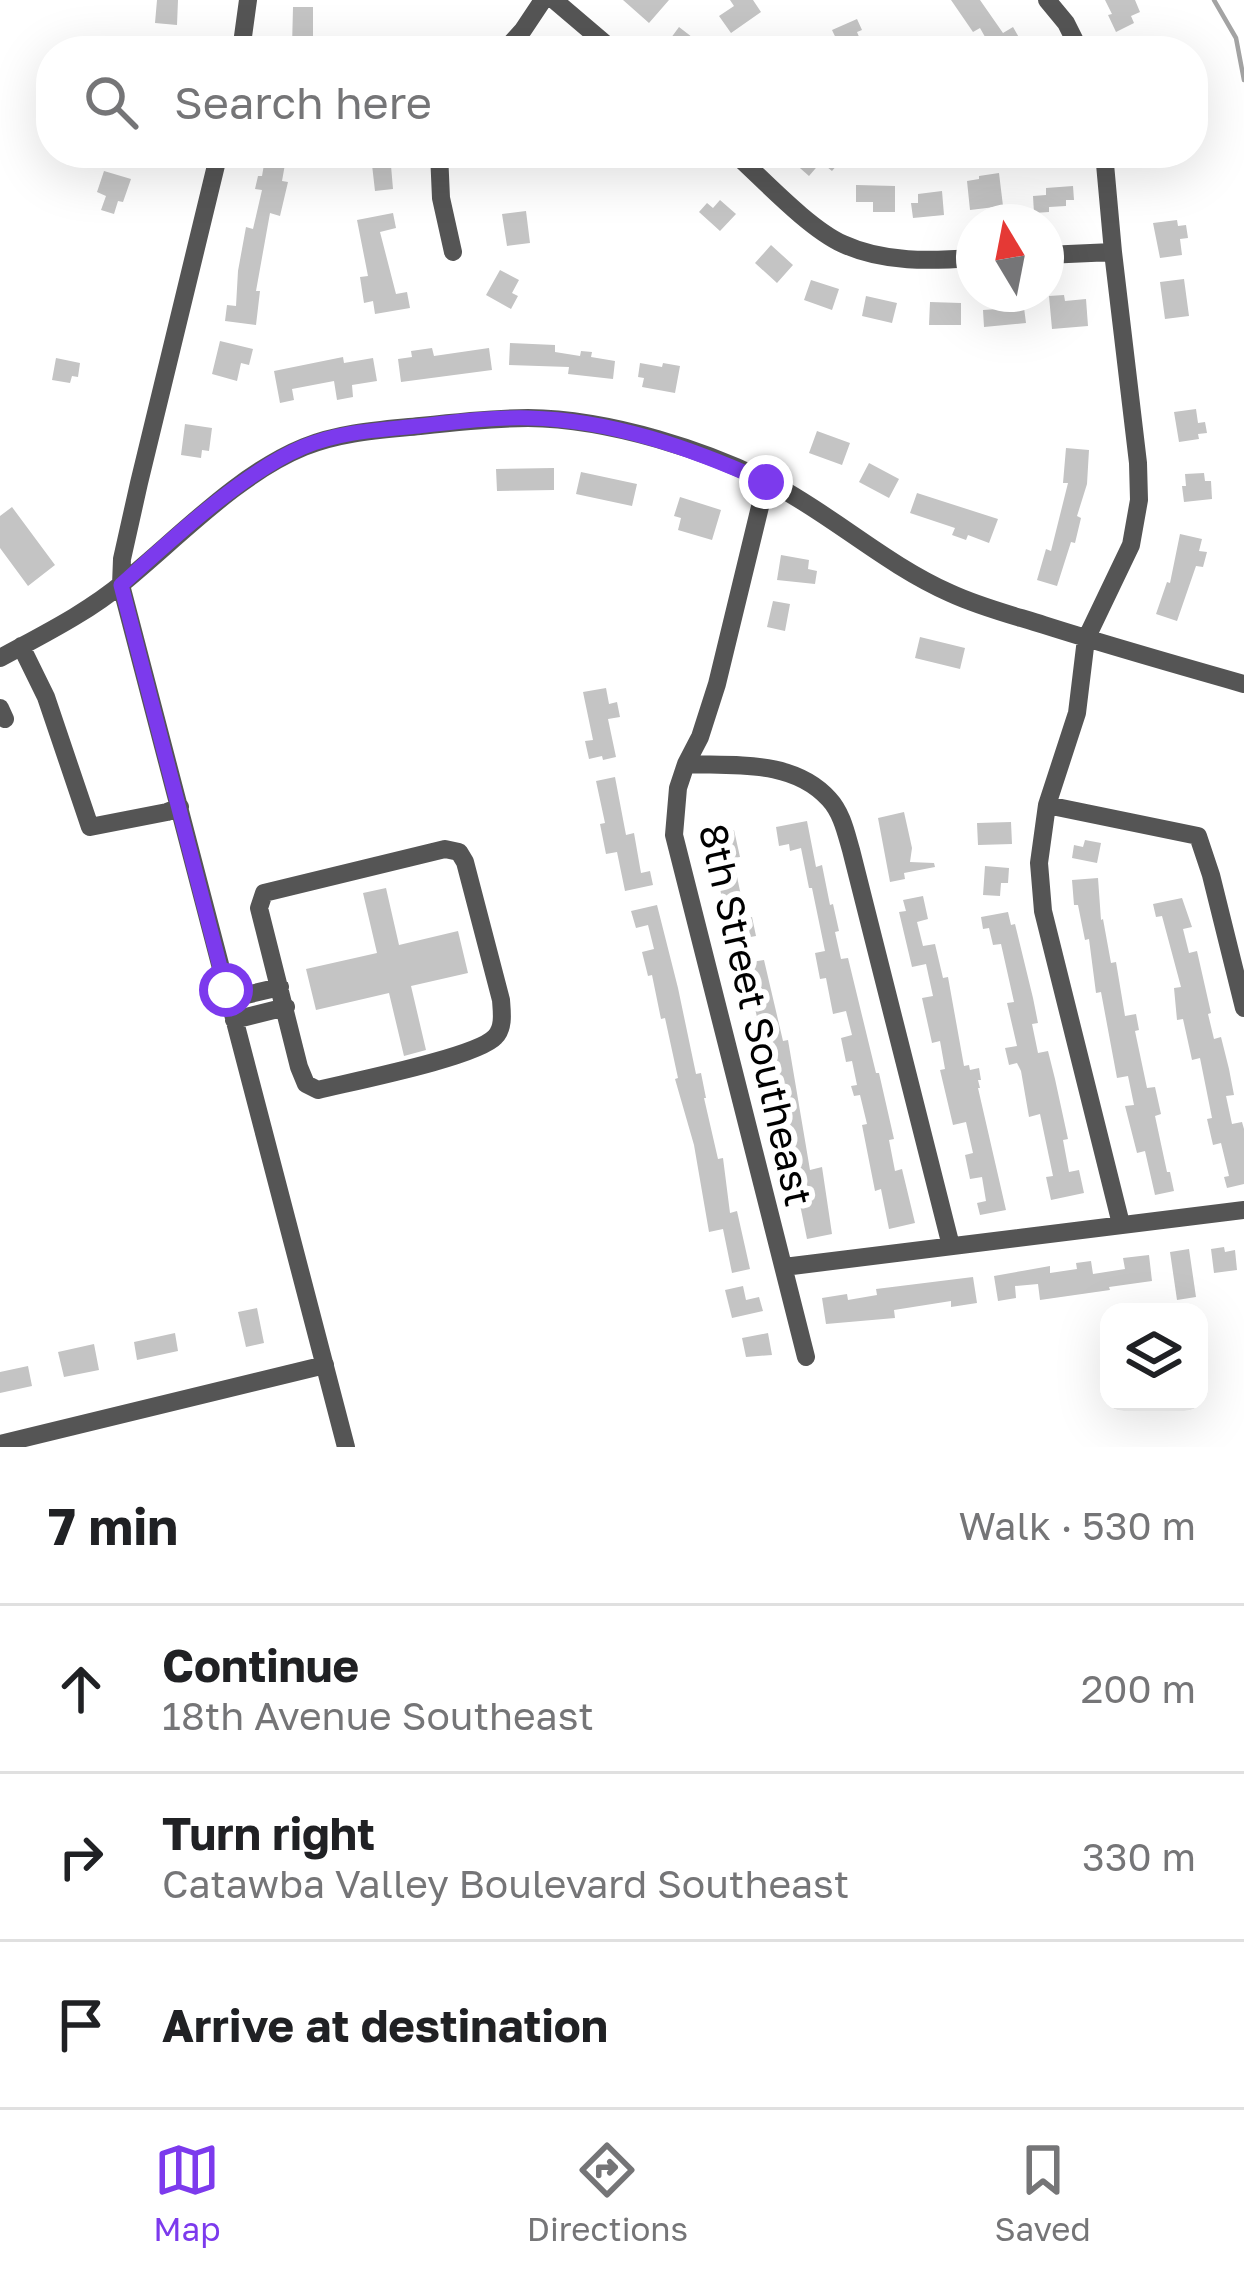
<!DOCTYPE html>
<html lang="en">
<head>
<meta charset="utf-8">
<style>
  body { margin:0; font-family:"Golos Text",sans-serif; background:#f6f6f6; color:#202124 }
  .controls { position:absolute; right:36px; bottom:36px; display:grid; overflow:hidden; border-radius:24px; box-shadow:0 12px 48px #0002 }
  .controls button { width:108px; height:108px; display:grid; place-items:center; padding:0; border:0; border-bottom:3px solid #e0e0e0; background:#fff; color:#202124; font:60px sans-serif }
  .compass { position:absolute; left:956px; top:204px; width:108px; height:108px; border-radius:50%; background:#fff; box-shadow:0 12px 48px #0002; rotate:350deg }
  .stop { position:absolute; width:36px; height:36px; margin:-27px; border:9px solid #7c3aed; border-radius:50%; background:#fff }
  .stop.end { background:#7c3aed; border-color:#fff; box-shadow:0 3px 12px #0008 }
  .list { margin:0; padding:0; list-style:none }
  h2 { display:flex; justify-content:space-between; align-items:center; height:156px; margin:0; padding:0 48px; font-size:51px }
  h2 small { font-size:39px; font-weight:400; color:#757577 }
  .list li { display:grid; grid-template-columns:78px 1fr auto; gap:36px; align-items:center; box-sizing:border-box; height:168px; padding:0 48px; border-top:3px solid #e0e0e0 }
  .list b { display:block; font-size:45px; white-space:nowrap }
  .list p { margin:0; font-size:39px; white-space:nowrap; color:#757577 }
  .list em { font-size:39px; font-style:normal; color:#757577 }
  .icon { flex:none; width:66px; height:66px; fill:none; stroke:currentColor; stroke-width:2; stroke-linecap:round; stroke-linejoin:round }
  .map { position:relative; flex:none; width:1244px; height:1447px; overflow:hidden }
  .search { position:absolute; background:#fff; box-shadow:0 12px 48px #0002; left:36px; right:36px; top:36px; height:132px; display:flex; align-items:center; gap:30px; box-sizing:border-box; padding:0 42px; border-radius:48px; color:#757577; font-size:45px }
  .sheet { height:660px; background:#fff }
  nav { display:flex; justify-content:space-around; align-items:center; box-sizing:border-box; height:168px; border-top:3px solid #e0e0e0; background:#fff; font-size:33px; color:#757577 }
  nav a { display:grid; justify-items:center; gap:6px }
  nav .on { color:#7c3aed }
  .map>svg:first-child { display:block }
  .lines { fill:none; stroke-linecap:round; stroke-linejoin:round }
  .stream { stroke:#a3a3a3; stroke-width:4.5 }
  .building { fill:#c4c4c4 }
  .minor { stroke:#555; stroke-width:18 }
  .route { stroke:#7c3aed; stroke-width:15 }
  .labels { text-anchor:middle; stroke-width:12; stroke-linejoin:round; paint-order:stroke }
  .street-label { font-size:39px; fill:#000; stroke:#fff }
</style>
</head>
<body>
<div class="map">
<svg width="1244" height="1447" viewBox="0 0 1244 1447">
  <rect width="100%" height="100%" fill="#fff"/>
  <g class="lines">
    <path class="stream" d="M1214 0 1236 38 1244 80"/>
  </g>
  <path class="building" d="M157 0H178L177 25 155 23Z
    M623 0H669L649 23Z
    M730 0H753L761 12 731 33 719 16 734 6Z
    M951 0H980L1003 33 1013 27 1021 41 1016 44 1020 51H993L980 28 973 32Z
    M1105 0H1135L1140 12 1131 16 1134 23 1116 32 1108 15 1112 14Z
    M293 7H313V47H292Z
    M857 19 862 30 857 32 865 51H842L832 30Z
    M679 27 710 51H680L668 42Z
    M266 153H287L282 181 288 182 280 216 270 213 256 291H260L256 325 225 321 227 305 236 306 238 271 246 227 253 229 262 190 255 189 258 176H262Z
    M799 153H847L832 171 821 162 809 176 792 161Z
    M390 154 393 189 375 191 371 156Z
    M104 171 131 179 123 202 118 201 114 214 101 210 106 196 97 192Z
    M999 173 1003 206 970 210 967 181 979 179V176Z
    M856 185 895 186V212H873V202H856Z
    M1073 186 1074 200H1066V206L1049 207V212L1034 213 1033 196 1046 195V188Z
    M942 191 944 215 913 218 911 203H918V194Z
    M720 200 736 214 720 231 699 212 707 203 713 208Z
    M526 211 530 243 507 246 502 214Z
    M393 213 396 228 380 232 396 294 407 292 410 308 375 314 373 301 364 303 360 277 368 276 357 220Z
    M1177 220 1178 226 1186 225 1188 238 1180 239 1182 255 1160 258 1153 223Z
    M771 245 793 265 777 283 755 263Z
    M500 270 519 280 512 293 518 296 511 309 486 295Z
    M1184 279 1189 316 1165 319 1160 282Z
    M811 280 839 289 832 310 804 300Z
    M1064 295 1065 301 1086 299 1088 326 1052 329 1049 296Z
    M866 296 897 303 892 323 862 316Z
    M1023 300 1026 323 984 327 983 310 998 309 997 302Z
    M930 302 961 303V325H929Z
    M220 341 253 349 249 365 241 363 237 381 212 374Z
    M510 343 555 345V352L580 356 581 351 592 352 591 357 615 361 613 379 568 374 569 367 509 365Z
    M432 348 434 356 489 348 492 370 401 382 398 359 412 357 411 351Z
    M343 357 344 363 373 358 377 381 352 385 353 397 337 400 334 381 292 389 294 400 280 403 274 371Z
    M56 358 80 363 78 377 72 376 70 383 52 380Z
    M640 363 662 367 663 363 680 366 675 393 642 387 644 378 638 377Z
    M1196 409 1198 423 1205 422 1207 433 1198 434 1199 439 1179 442 1174 412Z
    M185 424 212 428 209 451 202 450 201 458 181 455Z
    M817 431 850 443 842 465 809 453Z
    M1066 448 1089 450 1087 484 1077 516 1081 518 1075 543 1071 542 1057 586 1037 580 1046 549 1051 551 1068 483H1063Z
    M869 463 899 479 889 498 859 482Z
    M554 468V490L497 491 496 469Z
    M581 472 637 484 632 506 576 494Z
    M1204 473 1205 481H1211L1212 499 1184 502 1182 486H1186L1185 474Z
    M917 493 998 519 989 543 968 535 966 540 952 535 955 528 910 513Z
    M680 497 721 510 712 540 678 530 681 518 674 516Z
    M12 507 55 565 28 586 0 548V516Z
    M1180 534 1202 539 1199 551 1207 552 1203 567 1196 566 1177 621 1156 614 1167 582 1170 583Z
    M781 555 809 560 808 569 817 571 815 584 777 580Z
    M773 601 790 604 785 631 767 627Z
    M920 637 965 648 960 669 915 658Z
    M606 688 609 704 617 702 620 717 608 719 616 757 603 760 602 756 589 759 585 741 593 740 583 692Z
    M615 777 626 835 634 833 641 873 650 871 653 885 625 891 617 852 606 854 600 824 605 823 596 781Z
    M904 812 912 848 910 862 934 863 935 867 904 873 905 879 890 882 878 818Z
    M807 821 816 867 822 865 830 905 833 904 839 931 835 932 841 959 848 958 876 1073H879L894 1139 889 1140 895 1171 902 1169 915 1223 889 1229 881 1189 875 1191 862 1125 867 1124 860 1095 854 1096 851 1086 857 1085 852 1061 846 1062 841 1038 852 1035 846 1011 833 1014 826 978 820 979 815 953 825 951 812 888H809L801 848 790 851 789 844 779 846 776 827Z
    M1011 822 1012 844 978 845 977 823Z
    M734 830 740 857 733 858 746 919 752 917 756 936 745 938 751 962 764 960 783 1041 788 1040 810 1170 822 1167 832 1234 807 1239 796 1185 792 1186 780 1114 776 1115 762 1064 769 1062 762 1031 753 1033 750 1019 757 1017 750 988 743 990 731 946 715 862H710L707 850 713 849 710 836Z
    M1085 840 1101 843 1097 863 1072 858 1074 845 1083 847Z
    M985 866 1009 868 1008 883H1001L1000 896 983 895Z
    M1098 878 1101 920 1103 919 1111 963 1116 962 1125 1016 1136 1014 1139 1030 1135 1031 1147 1088 1155 1087 1161 1114 1155 1116 1167 1172H1170L1174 1191 1155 1195 1145 1151 1137 1153 1125 1106 1134 1105 1128 1076 1117 1078 1101 992 1096 993 1089 939 1085 940 1078 905H1074L1072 880Z
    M386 888 399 945 458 931 468 973 411 986 426 1050 404 1056 389 993 316 1010 306 969 377 953 363 893Z
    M923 896 928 919 917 922 923 946 935 944 943 978 948 977 964 1066 969 1065 970 1070 979 1068 981 1080H978L980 1088H978L1006 1210 980 1215 977 1203 986 1201 982 1177 970 1179 965 1155 973 1153 966 1122 953 1125 940 1070 945 1069 940 1041 932 1043 922 998 933 996 926 964 912 967 899 912 906 911 903 900Z
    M1182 898 1192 927 1183 929 1189 953 1197 951 1211 1013 1208 1014 1214 1039 1221 1037 1229 1069 1234 1095 1226 1096 1232 1124 1242 1122 1244 1129V1184L1227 1188 1224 1177 1229 1176 1221 1143 1213 1145 1207 1119 1212 1118 1200 1058 1192 1060 1183 1019 1177 1020 1174 988 1181 987 1162 916 1156 917 1153 904Z
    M657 905 678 988 696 1074 701 1073 706 1098H704L718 1159 723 1158 730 1213 737 1211 750 1269 732 1273 723 1229 709 1232 694 1145 675 1079 678 1078 665 1018 661 1019 652 975 648 976 642 952 654 949 648 925 636 928 631 911Z
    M1008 912 1011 925 1015 924 1033 998 1038 1023 1032 1024 1038 1053 1048 1051 1055 1079 1068 1139 1063 1140 1069 1172 1079 1170 1084 1193 1051 1200 1046 1177 1053 1176 1040 1114 1029 1117 1021 1071 1017 1063 1009 1065 1005 1048 1017 1046 1007 1003 1014 1002 1001 944 993 945 989 928 983 929 981 917Z
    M1224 1247 1225 1252 1235 1250 1237 1270 1214 1273 1211 1249Z
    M1189 1249 1196 1297 1177 1300 1170 1252Z
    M1149 1255 1152 1281 1109 1287 1110 1290 1040 1300 1038 1284 1015 1286 1016 1298 998 1301 994 1276 1050 1266V1273L1077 1269 1076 1263 1091 1261 1093 1274 1125 1269 1123 1258Z
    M973 1277 977 1303 951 1307V1301L894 1310 895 1318 826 1324 822 1298 847 1294 848 1300 877 1295 876 1289Z
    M743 1286 746 1300 759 1297 763 1311 732 1318 725 1290Z
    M257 1308 264 1343 246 1347 238 1312Z
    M175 1333 178 1351 137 1360 134 1342Z
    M768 1333 772 1355 746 1357 742 1338Z
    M94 1344 99 1370 64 1377 58 1352Z
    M28 1366 32 1386 0 1393V1372Z"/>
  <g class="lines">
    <path class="minor" d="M554 0 614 51
      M1047 0 1066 23 1080 51
      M241 51 248 0
      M504 51 523 30 543 0
      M219 153 139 483 122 559 121 585 346 1447
      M439 153 441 198 453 252
      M734 153C764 180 808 228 843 244 884 263 931 261 974 258
      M1104 153 1113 252 1138 463 1139 500 1131 545 1086 639 1077 713 1047 805 1039 863 1043 911 1121 1224
      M1046 255 1113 252
      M766 482 717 684 700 737 686 764 678 788 674 835 806 1357
      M21 646 46 697 90 827 167 812 180 807
      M0 658C42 635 87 613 124 582 179 537 238 474 304 447 341 432 381 430 420 426 456 422 492 418 528 418 609 419 709 450 780 488 838 520 889 566 950 593 980 607 1012 615 1044 625 1110 646 1177 665 1244 684
      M0 708 5 719
      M686 764C734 766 793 759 829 799 842 813 846 833 851 850L951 1246
      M1047 805 1198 836 1211 875 1244 1008
      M445 849 459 852 465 862 501 1000C502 1013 504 1028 495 1037 477 1057 350 1082 318 1090L306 1084 299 1067 259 908 264 893Z
      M229 999 280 987
      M234 1020 286 1007
      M784 1267 1244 1210
      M0 1444 325 1365"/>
  </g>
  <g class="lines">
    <path class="route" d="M226 990 121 585C171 540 242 473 303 447 340 431 380 430 419 426 455 422 492 417 529 418 611 420 691 448 766 482"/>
  </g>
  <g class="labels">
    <g class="street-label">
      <text transform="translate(756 1015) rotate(77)" y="14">8th Street Southeast</text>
    </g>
  </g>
</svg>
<div class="controls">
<button><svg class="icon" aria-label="layers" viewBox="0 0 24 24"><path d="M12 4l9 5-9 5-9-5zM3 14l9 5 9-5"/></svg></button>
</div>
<svg class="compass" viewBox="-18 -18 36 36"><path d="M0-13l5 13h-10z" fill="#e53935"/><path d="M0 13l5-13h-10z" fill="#757577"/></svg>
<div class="stop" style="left:226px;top:990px"></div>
<div class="stop end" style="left:766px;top:482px"></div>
<div class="search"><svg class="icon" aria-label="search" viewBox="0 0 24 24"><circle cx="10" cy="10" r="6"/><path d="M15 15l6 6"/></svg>Search here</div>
</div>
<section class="sheet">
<h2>7 min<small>Walk · 530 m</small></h2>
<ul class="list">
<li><svg class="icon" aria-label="ahead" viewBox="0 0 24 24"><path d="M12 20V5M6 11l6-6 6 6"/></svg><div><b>Continue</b><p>18th Avenue Southeast</p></div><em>200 m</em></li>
<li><svg class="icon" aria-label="right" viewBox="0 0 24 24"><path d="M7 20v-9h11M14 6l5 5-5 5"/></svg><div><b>Turn right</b><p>Catawba Valley Boulevard Southeast</p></div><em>330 m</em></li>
<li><svg class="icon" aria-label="arrive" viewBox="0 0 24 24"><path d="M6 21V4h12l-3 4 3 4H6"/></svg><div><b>Arrive at destination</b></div></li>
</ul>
</section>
<nav>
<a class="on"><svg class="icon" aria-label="map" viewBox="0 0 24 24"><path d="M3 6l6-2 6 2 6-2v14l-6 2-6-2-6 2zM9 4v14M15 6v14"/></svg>Map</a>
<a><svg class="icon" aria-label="directions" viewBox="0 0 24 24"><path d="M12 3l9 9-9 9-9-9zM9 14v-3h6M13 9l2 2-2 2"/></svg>Directions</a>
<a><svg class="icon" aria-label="saved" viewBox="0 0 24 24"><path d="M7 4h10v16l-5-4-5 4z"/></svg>Saved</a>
</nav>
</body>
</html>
